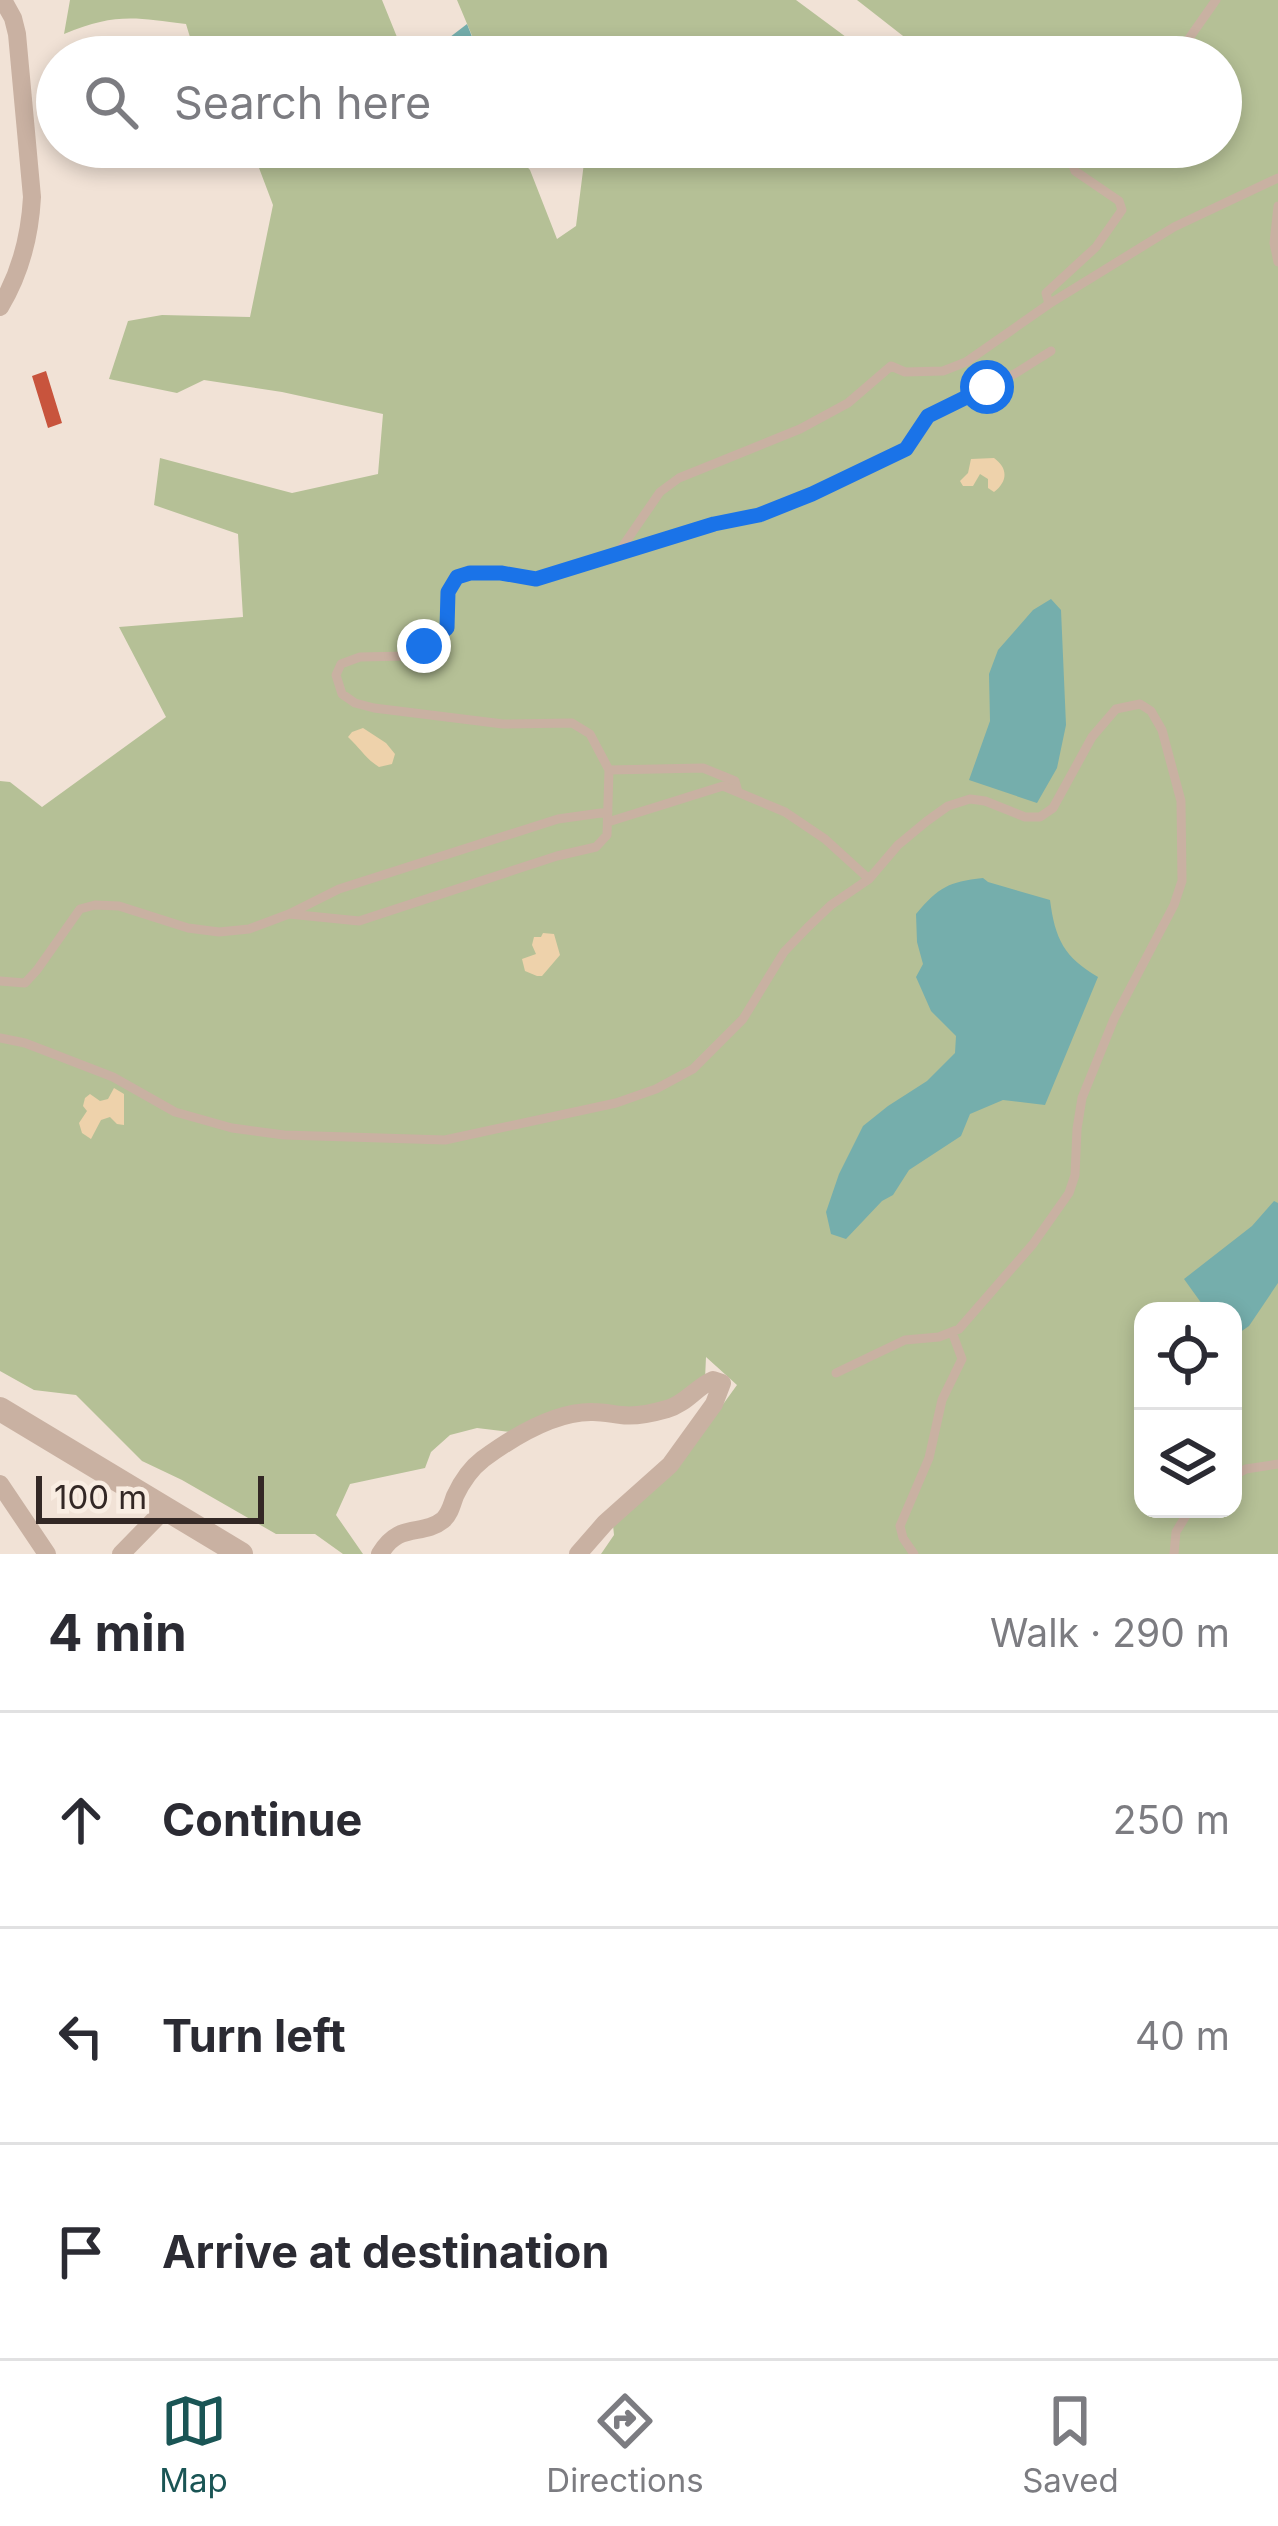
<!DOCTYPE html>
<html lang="en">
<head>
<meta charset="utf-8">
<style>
  body { margin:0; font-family:Inter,sans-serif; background:#f7f7f7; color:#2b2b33 }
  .controls { position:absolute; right:36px; bottom:36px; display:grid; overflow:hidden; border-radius:24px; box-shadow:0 6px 18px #0003 }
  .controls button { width:108px; height:108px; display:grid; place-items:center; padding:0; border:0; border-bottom:3px solid #e1e1e2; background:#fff; color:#2b2b33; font:60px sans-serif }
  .scale { position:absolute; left:36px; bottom:30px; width:228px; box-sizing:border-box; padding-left:12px; border:6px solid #332825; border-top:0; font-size:33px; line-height:42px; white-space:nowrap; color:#332825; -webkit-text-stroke:9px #f9ede2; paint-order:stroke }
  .stop { position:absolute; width:36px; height:36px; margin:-27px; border:9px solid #1a73e8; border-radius:50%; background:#fff }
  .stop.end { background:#1a73e8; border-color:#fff; box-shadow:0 3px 12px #0008 }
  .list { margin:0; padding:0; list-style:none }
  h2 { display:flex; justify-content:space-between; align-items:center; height:156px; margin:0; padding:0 48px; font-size:51px }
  h2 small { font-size:39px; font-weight:400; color:#7c7c81 }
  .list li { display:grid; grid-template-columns:78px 1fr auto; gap:36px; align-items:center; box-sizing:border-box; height:216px; padding:0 48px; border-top:3px solid #e1e1e2 }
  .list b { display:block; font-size:45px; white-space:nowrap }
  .list em { font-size:39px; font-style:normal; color:#7c7c81 }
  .icon { flex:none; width:66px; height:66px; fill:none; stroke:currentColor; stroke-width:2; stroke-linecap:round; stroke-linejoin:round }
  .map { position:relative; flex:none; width:1278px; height:1554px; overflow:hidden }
  .search { position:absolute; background:#fff; box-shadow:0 6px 18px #0003; left:36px; right:36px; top:36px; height:132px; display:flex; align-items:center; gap:30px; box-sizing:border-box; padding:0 42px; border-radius:66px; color:#7c7c81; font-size:45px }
  .sheet { height:804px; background:#fff }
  nav { display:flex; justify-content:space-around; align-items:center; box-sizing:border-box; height:168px; border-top:3px solid #e1e1e2; background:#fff; font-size:33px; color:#7c7c81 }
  nav a { display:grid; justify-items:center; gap:6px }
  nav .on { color:#1a5555 }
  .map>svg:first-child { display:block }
  .green { fill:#b5c096; fill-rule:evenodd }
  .sand { fill:#eed2ab }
  .water { fill:#75aeac }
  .building { fill:#c8543d }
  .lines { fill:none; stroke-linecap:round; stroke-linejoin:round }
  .service { stroke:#c9b1a2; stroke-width:9 }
  .minor { stroke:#c9b1a2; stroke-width:18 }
  .tertiary { stroke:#c9b1a2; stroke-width:24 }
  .route { stroke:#1a73e8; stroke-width:15 }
</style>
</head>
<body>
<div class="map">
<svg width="1278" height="1554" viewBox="0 0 1278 1554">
  <rect width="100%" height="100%" fill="#f1e2d6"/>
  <path class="green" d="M70 0H382L401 47 408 57H196L186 24C134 17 114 13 64 34Z
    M457 0H796L873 57H481Z
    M857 0H1278V1554H601L614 1535 613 1525 674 1472 737 1385 706 1357 705 1379 672 1407 589 1410 519 1433 477 1428 450 1435 431 1452 425 1468 350 1484 336 1515 363 1554H343L315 1534H276L182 1480 142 1461 76 1395 34 1390 0 1371V781L10 782 42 807 166 717 119 627 243 617 238 534 154 505 160 458 292 493 378 474 383 414 282 392 204 380 177 393 109 379 128 321 162 315 250 317 273 205 256 160 254 147H509L530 170 557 239 576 226 586 147H1221V57H944L921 50ZM1143 1311H1233V1509H1143Z"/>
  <path class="sand" d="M994 458C1008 468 1008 481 994 492L988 488V479L980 474 973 486H963L960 481 968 473 971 459Z
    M363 728 386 743 395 754 392 764 379 767C365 758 360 748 348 737L352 732Z
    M543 933 554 934 560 955 542 976H537L525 971 522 959 536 954 532 945 534 937H541Z
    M114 1088 124 1094V1125L117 1124 110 1117 101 1120 91 1139 82 1133 79 1123 87 1111 83 1106 85 1098 90 1094 100 1101 108 1099Z"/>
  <path class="water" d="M467 24 480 57H424Z
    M1051 599 1061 610 1066 725 1057 768 1037 803 969 780 990 721 989 674 998 650 1033 610Z
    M983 878 988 882 1050 900C1055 939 1064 957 1098 977L1045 1105 1003 1100 970 1114 961 1136 909 1170 893 1195 882 1201 846 1239 831 1234 826 1212 839 1174 863 1126 888 1106 927 1081 955 1053 956 1036 931 1011 916 977 923 964 917 942 916 914C939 887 948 882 983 878Z
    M1274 1201 1278 1203V1283L1249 1326 1236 1335 1233 1333V1311H1207L1184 1279 1252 1226Z"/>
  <path class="building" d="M109 38 136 43 134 57H105Z
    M46 371 62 423 48 428 32 376Z"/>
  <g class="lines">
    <path class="service" d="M1176 57 1216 0
      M1278 206 1274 243 1278 262
      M1049 304 1046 293 1096 247 1122 210 1119 201 1075 171 1072 163 1078 147
      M618 553 660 492 679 478 800 429 848 403 891 366 905 372 943 371 966 362 1049 304 1174 227 1278 178
      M609 770 703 768 735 781 738 792
      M608 822 723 786 785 812 825 839 869 879
      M289 914 359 921 557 856 596 847 607 835 609 770 590 734 572 723 503 724 374 708 355 703 342 694 336 675 341 664 360 657 407 656 447 628 448 593 457 577 470 573H501L536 579 714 524 759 515 812 494 906 449 928 416 1016 373 1051 351
      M0 981 25 983 37 970 80 909 95 905 119 906 188 928 219 932 249 929 289 914 339 889 558 819 608 812
      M0 1038 25 1043 113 1077 175 1112 232 1128 284 1135 445 1140 616 1103 656 1089 693 1069 743 1019 784 952 807 928 831 905 869 879 898 845 927 821 948 806 970 799 985 801 1025 817H1040L1053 808 1092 737 1116 709 1140 704 1151 711 1162 730 1181 801 1182 881 1174 905 1114 1019 1082 1098 1077 1129 1075 1175 1069 1193 1033 1244 959 1329 939 1337 905 1340 836 1373
      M1233 1476 1246 1469 1278 1464
      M914 1554 903 1538 900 1526 929 1458 942 1400 962 1359 952 1332
      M1174 1554 1176 1532 1190 1509"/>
    <path class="minor" d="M0 307C20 274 30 234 32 197L17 34 13 18 3 0
      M0 1484 47 1554
      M121 1554 167 1507
      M380 1554C399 1521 422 1537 443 1520 450 1514 452 1504 455 1496 462 1481 470 1469 483 1459 513 1437 555 1411 593 1412 603 1412 612 1414 621 1415 635 1417 653 1413 667 1409 686 1404 696 1387 713 1380L722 1383 714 1404 670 1465 605 1523 578 1554"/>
    <path class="tertiary" d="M0 1409 241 1554"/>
  </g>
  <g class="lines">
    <path class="route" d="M424 646 447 628 448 592 457 577 470 573H501L536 579 714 524 759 515 812 494 906 449 928 416 987 387"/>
  </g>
</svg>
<div class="controls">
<button><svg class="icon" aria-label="locate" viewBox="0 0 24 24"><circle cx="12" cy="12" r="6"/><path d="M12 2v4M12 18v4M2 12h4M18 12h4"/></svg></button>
<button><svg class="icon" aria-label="layers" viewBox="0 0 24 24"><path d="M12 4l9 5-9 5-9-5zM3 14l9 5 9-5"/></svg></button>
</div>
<div class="scale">100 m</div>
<div class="stop" style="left:987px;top:387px"></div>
<div class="stop end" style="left:424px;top:646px"></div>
<div class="search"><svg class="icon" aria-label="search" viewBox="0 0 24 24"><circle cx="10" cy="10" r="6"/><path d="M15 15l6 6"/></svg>Search here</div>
</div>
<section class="sheet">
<h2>4 min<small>Walk · 290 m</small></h2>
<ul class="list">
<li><svg class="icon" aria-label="ahead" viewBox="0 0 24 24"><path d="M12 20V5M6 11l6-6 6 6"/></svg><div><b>Continue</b></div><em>250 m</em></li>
<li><svg class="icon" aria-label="left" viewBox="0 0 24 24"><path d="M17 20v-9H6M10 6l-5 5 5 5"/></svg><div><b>Turn left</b></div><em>40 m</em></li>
<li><svg class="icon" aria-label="arrive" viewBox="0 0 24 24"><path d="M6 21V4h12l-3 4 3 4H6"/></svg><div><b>Arrive at destination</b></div></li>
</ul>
</section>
<nav>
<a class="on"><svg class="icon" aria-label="map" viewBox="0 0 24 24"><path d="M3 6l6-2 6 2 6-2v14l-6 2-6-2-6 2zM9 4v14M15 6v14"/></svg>Map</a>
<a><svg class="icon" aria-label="directions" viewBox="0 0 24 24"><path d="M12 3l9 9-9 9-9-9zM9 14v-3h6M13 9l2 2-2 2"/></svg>Directions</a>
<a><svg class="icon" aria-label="saved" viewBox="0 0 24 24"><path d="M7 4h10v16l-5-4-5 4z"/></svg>Saved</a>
</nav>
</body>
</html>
